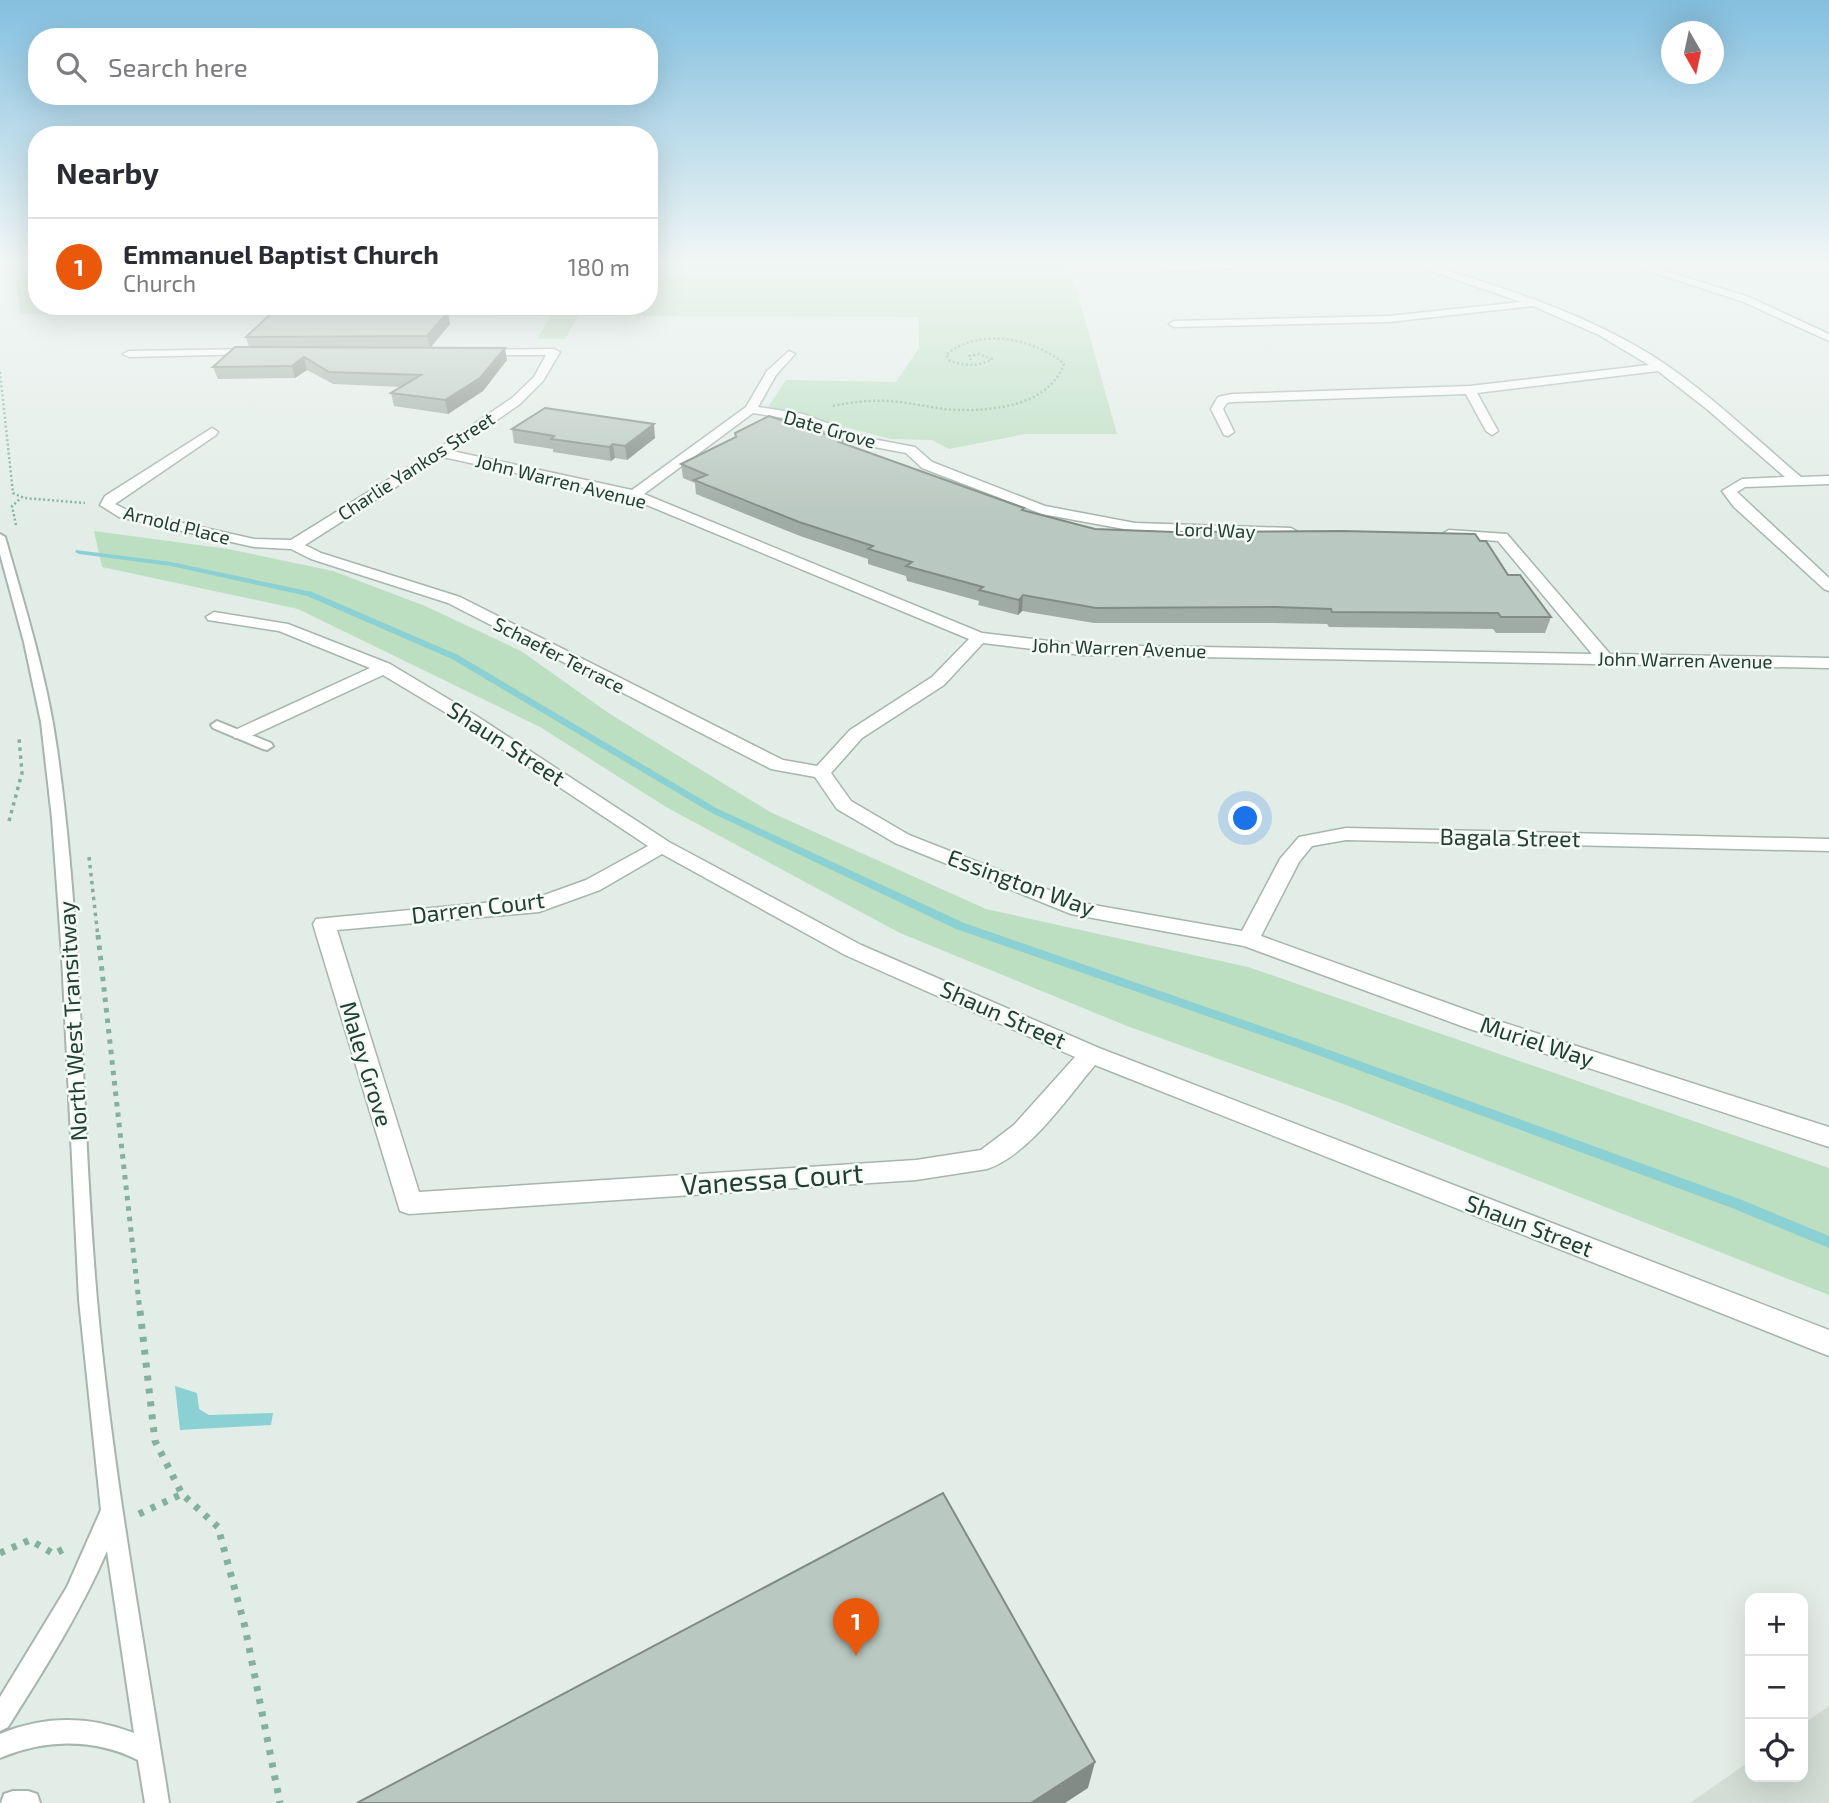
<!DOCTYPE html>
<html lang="en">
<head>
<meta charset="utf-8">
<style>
  body { margin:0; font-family:"Exo 2",sans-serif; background:#f7f7f7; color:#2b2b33 }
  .controls { position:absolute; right:21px; bottom:21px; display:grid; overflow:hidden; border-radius:14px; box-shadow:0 7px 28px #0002 }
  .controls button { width:63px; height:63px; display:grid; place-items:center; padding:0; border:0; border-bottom:2px solid #e1e1e2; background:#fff; color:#2b2b33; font:35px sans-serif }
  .compass { position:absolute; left:1661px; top:21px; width:63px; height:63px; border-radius:50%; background:#fff; box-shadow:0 7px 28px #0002; rotate:171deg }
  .you { position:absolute; left:1246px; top:819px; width:24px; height:24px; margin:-18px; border:5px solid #fff; border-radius:50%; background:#1a73e8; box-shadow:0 0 0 10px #1a73e833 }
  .badge { display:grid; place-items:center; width:46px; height:46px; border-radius:50%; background:#ea580c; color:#fff; font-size:23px; font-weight:700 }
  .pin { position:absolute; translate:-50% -58px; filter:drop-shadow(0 2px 4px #0008) }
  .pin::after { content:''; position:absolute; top:37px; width:24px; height:21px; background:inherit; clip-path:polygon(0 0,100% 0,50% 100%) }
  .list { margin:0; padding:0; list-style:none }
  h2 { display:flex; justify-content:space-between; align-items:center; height:91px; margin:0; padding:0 28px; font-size:30px }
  h2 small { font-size:23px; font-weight:400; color:#7c7c81 }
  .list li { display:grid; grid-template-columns:46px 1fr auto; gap:21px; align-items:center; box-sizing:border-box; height:98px; padding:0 28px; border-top:2px solid #e1e1e2 }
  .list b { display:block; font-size:26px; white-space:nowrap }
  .list p { margin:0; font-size:23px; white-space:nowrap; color:#7c7c81 }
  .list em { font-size:23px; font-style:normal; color:#7c7c81 }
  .icon { flex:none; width:38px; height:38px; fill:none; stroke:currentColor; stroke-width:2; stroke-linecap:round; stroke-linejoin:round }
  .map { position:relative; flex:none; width:1829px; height:1803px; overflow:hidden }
  .search { position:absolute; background:#fff; box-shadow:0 7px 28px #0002; left:28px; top:28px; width:630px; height:77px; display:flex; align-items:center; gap:18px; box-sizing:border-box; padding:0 24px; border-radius:28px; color:#7c7c81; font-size:26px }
  .panel { position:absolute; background:#fff; box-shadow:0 7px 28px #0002; left:28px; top:126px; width:630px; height:189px; border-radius:28px }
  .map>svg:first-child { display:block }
  .built { fill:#d2ddd6 }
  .green { fill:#bcdec1 }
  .water { fill:#8bd0d2 }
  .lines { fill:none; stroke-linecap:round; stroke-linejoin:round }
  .stream { fill:#8bd0d2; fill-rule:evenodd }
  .service-casing { stroke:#a6b5ae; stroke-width:4 }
  .minor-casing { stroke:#a6b5ae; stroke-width:3 }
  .tertiary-casing { stroke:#a6b5ae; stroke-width:3 }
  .path-far3 { stroke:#84b19d; stroke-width:2.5; stroke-dasharray:2 2.5; stroke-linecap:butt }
  .path-far2 { stroke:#84b19d; stroke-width:3.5; stroke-dasharray:3.5 4.5; stroke-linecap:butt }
  .path-far1 { stroke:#84b19d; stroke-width:5; stroke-dasharray:4.5 6; stroke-linecap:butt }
  .path { stroke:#84b19d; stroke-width:7; stroke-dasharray:5 8; stroke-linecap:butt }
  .service { fill:#fff; fill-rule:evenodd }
  .minor { fill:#fff; fill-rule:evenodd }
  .tertiary { fill:#fff; fill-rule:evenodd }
  .wall { fill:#9faca5 }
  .shaded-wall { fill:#828c86 }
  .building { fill:#b9c8c0; stroke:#828c86; stroke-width:2 }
  .labels { text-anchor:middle; stroke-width:5; stroke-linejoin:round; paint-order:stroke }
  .far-street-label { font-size:19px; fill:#233f34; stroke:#f4faf6 }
  .street-label { font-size:23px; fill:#233f34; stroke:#f4faf6 }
  .near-street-label { font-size:28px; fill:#233f34; stroke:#f4faf6 }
</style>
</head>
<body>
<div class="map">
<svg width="1829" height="1803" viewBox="0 0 1829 1803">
  <rect width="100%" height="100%" fill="#e3ede8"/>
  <path class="built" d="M1829 1706V1803H1690L1750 1761V1777H1803V1724Z"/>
  <path class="green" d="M15 263H37V306H649V263H1069L1117 434H1025L949 449 932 440 891 439 768 407 786 380 896 382 919 348V317L578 316 565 339H537L551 316 20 314Z
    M94 531 228 549 333 571 425 606 521 651 610 714 770 812 986 909 1248 967 1829 1168V1295L1341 1103 1127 1026 900 933 666 807 540 727 298 609 102 567Z"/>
  <path class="water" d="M175 1386 197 1393 199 1409 209 1415 273 1413 271 1425 180 1430Z"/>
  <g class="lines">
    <path class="stream" d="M76 550 171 562 312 592 458 655 716 808 964 923 1304 1041 1742 1200 1829 1236V1248L1732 1208 1296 1047 956 929 710 812 452 659 307 596 171 566 79 554 75 552Z"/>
    <defs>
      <path id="service" d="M0 534 5 537C25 607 47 677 57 749 83 932 81 1117 97 1300 112 1469 143 1636 169 1803H145L138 1760C94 1738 45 1739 0 1758V1734C45 1715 89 1716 134 1733L107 1551C80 1613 44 1670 8 1727L0 1731V1697L67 1587 101 1510 79 1300 62 956 52 818 41 722 24 642 0 554Z
        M217 721 271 743 273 746 267 750 263 749 213 728 211 725Z
        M13 1791H28L37 1794 40 1803H1L4 1794Z"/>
      <path id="minor" d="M1217 263H1294L1289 266 1174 271 1147 266 1151 263Z
        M1408 263H1424C1507 289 1592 315 1665 364 1713 397 1756 439 1801 477L1829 476V484L1745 487 1737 492 1829 578V591L1824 589 1734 507 1722 491 1742 479 1785 477 1708 410 1658 371 1477 393 1498 431 1492 435 1486 431 1466 394 1232 402 1227 403 1223 409 1234 432 1228 436 1224 435 1211 409 1218 397 1232 394 1470 386 1649 365 1599 335 1533 306 1389 322 1174 327 1169 324 1174 321 1389 316 1521 302Z
        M257 349 261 350V354L129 357 123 354 129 351Z
        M474 350 554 349 560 352 543 381 520 404 452 451 632 490 746 407 767 371 789 351 795 354 776 375 758 407 803 414 867 438 915 447 932 462 1045 506 1135 523 1291 528 1298 532 1291 536 1135 531 1042 514 922 468 906 453 859 444 796 420 753 413 644 494 982 633 1082 645 1592 654 1498 541 1444 537 1442 534 1449 530 1507 534 1610 654 1829 658V668L1082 655 983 643 944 685 862 738 831 773 851 801 909 835 1082 903 1242 931 1280 859 1299 837 1346 828 1829 839V851L1346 840 1312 846 1299 862 1261 936 1483 1016 1829 1127V1147L1467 1028 1244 946 1071 914 895 843 837 809 815 777 771 769 448 603 311 559 291 549 254 547 119 517 100 505 105 496 212 428 218 432 216 435 115 504 129 511 254 539 291 540 436 450 512 398 534 377 546 355H478L474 354ZM443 457 630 498 969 639 932 677 850 730 817 766 783 760 460 597 321 553 305 545Z
        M214 612 288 624 390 664 475 715 669 842 861 945 1099 1048 1829 1330V1356L1095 1065C1067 1098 1029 1155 987 1169L916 1180 409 1214 400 1211 313 924 316 919 536 898 586 880 648 846 463 723 383 675 247 738H235L232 734 235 730 370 668 279 631 208 620 206 617ZM662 854 845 955 1075 1057 1014 1125 981 1150 916 1160 419 1192 337 930 539 912 600 890Z"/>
      <path id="tertiary" d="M1624 263H1640L1749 297 1829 334V341L1741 301Z"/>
    </defs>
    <use href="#service" class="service-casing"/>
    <use href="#minor" class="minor-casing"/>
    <use href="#tertiary" class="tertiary-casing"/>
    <path class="path-far3" d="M0 372 13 493 24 498 85 503
      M833 406C851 402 869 400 887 401 911 402 933 409 957 410 995 411 1049 405 1064 364 1035 338 977 327 946 355L950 361C965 366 978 367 992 359L979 354 969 356 971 360
      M16 525 12 506 21 498"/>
    <path class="path-far2" d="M9 821 22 773 19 738
      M89 857 98 937"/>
    <path class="path-far1" d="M98 935 140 1312"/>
    <path class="path" d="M140 1311 155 1441 182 1494 218 1527 245 1627 280 1803
      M139 1514 182 1494
      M0 1553 30 1540 54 1554 64 1549"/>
    <use href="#service" class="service"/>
    <use href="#minor" class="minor"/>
    <use href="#tertiary" class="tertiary"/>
  </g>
  <path class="wall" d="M448 312 450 324 431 347 507 360 483 391 448 414 394 406 391 393 402 387 333 384 307 370 295 378 218 379 213 367 249 347 246 337Z
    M512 429 655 438 627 460 615 458 611 461 553 452V449L514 443Z
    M844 444 1024 510 1095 529 1480 541 1508 575 1551 617 1545 633H1496L1493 629 1329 627 1327 624 1272 623H1094L1022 611 1018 615 978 605 979 601 907 581 906 576 868 564V559L800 536 696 494 695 483 683 478 681 464Z"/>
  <path class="shaded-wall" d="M448 312 450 324 430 348 427 336Z
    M505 348 507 360 483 391 448 414 445 400Z
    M304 357 307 370 295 378 292 366Z
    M654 424 655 438 627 460 625 446Z
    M613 444 615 458 611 461 609 447Z
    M1023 595 1022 611 1018 615 1019 600Z
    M1095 1762 1088 1788 1065 1803H1031Z"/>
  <path class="building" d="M275 310 448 312 427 336 246 337Z
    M235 347 505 348 480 378 445 400 391 393 421 375 329 372 304 357 292 366 213 367Z
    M545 408 654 424 625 446 613 444 609 447 551 439 554 436 512 429Z
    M769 416 844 440 839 442 1024 508 1022 510 1095 529 1174 532 1342 531 1475 534 1480 541H1486L1508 575H1520L1551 617H1501L1498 613 1332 612 1331 609 1275 607 1096 608 1023 595 1019 600 979 590 983 587 906 566 912 562 868 549 873 546 799 522 694 480 707 475 681 464 736 437 735 433Z
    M943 1493 1095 1762 1031 1803H357Z"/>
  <linearGradient id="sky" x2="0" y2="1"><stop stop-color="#83bfdf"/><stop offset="0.51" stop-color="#f2f7f5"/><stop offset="1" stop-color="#f2f7f5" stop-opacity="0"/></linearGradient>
  <rect width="1829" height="516" fill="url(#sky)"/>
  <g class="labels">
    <g class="far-street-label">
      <text transform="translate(830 429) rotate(16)" y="7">Date Grove</text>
      <text transform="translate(416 466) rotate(-33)" y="7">Charlie Yankos Street</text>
      <text transform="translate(561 481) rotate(14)" y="7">John Warren Avenue</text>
      <text transform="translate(177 525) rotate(14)" y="7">Arnold Place</text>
      <text transform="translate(1215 530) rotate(2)" y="7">Lord Way</text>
      <text transform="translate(1119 648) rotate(2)" y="7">John Warren Avenue</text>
      <text transform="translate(559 655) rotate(27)" y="7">Schaefer Terrace</text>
      <text transform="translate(1685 660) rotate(1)" y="7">John Warren Avenue</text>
    </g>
    <g class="street-label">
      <text transform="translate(506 744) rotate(33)" y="8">Shaun Street</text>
      <text transform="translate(1510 838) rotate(1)" y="8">Bagala Street</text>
      <text transform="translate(1021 883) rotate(20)" y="8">Essington Way</text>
      <text transform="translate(478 908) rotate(-7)" y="8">Darren Court</text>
      <text transform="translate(1003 1015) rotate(24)" y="8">Shaun Street</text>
      <text transform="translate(73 1021) rotate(-93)" y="8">North West Transitway</text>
      <text transform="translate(1537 1042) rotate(18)" y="8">Muriel Way</text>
      <text transform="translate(366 1064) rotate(73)" y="8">Maley Grove</text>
      <text transform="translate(1529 1226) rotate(21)" y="8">Shaun Street</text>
    </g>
    <g class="near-street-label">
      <text transform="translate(772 1179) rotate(-4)" y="10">Vanessa Court</text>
    </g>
  </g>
</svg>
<div class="controls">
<button>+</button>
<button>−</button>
<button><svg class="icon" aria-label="locate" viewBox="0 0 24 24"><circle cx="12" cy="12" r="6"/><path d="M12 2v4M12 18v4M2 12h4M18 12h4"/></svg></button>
</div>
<svg class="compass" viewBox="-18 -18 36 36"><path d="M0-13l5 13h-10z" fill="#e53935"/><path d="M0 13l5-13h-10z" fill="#7c7c81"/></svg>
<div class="you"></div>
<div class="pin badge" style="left:856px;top:1656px">1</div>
<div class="search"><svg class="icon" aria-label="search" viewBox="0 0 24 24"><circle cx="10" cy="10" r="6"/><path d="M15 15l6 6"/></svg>Search here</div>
<section class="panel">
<h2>Nearby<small></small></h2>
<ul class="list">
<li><span class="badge">1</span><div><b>Emmanuel Baptist Church</b><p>Church</p></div><em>180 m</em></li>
</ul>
</section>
</div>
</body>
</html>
